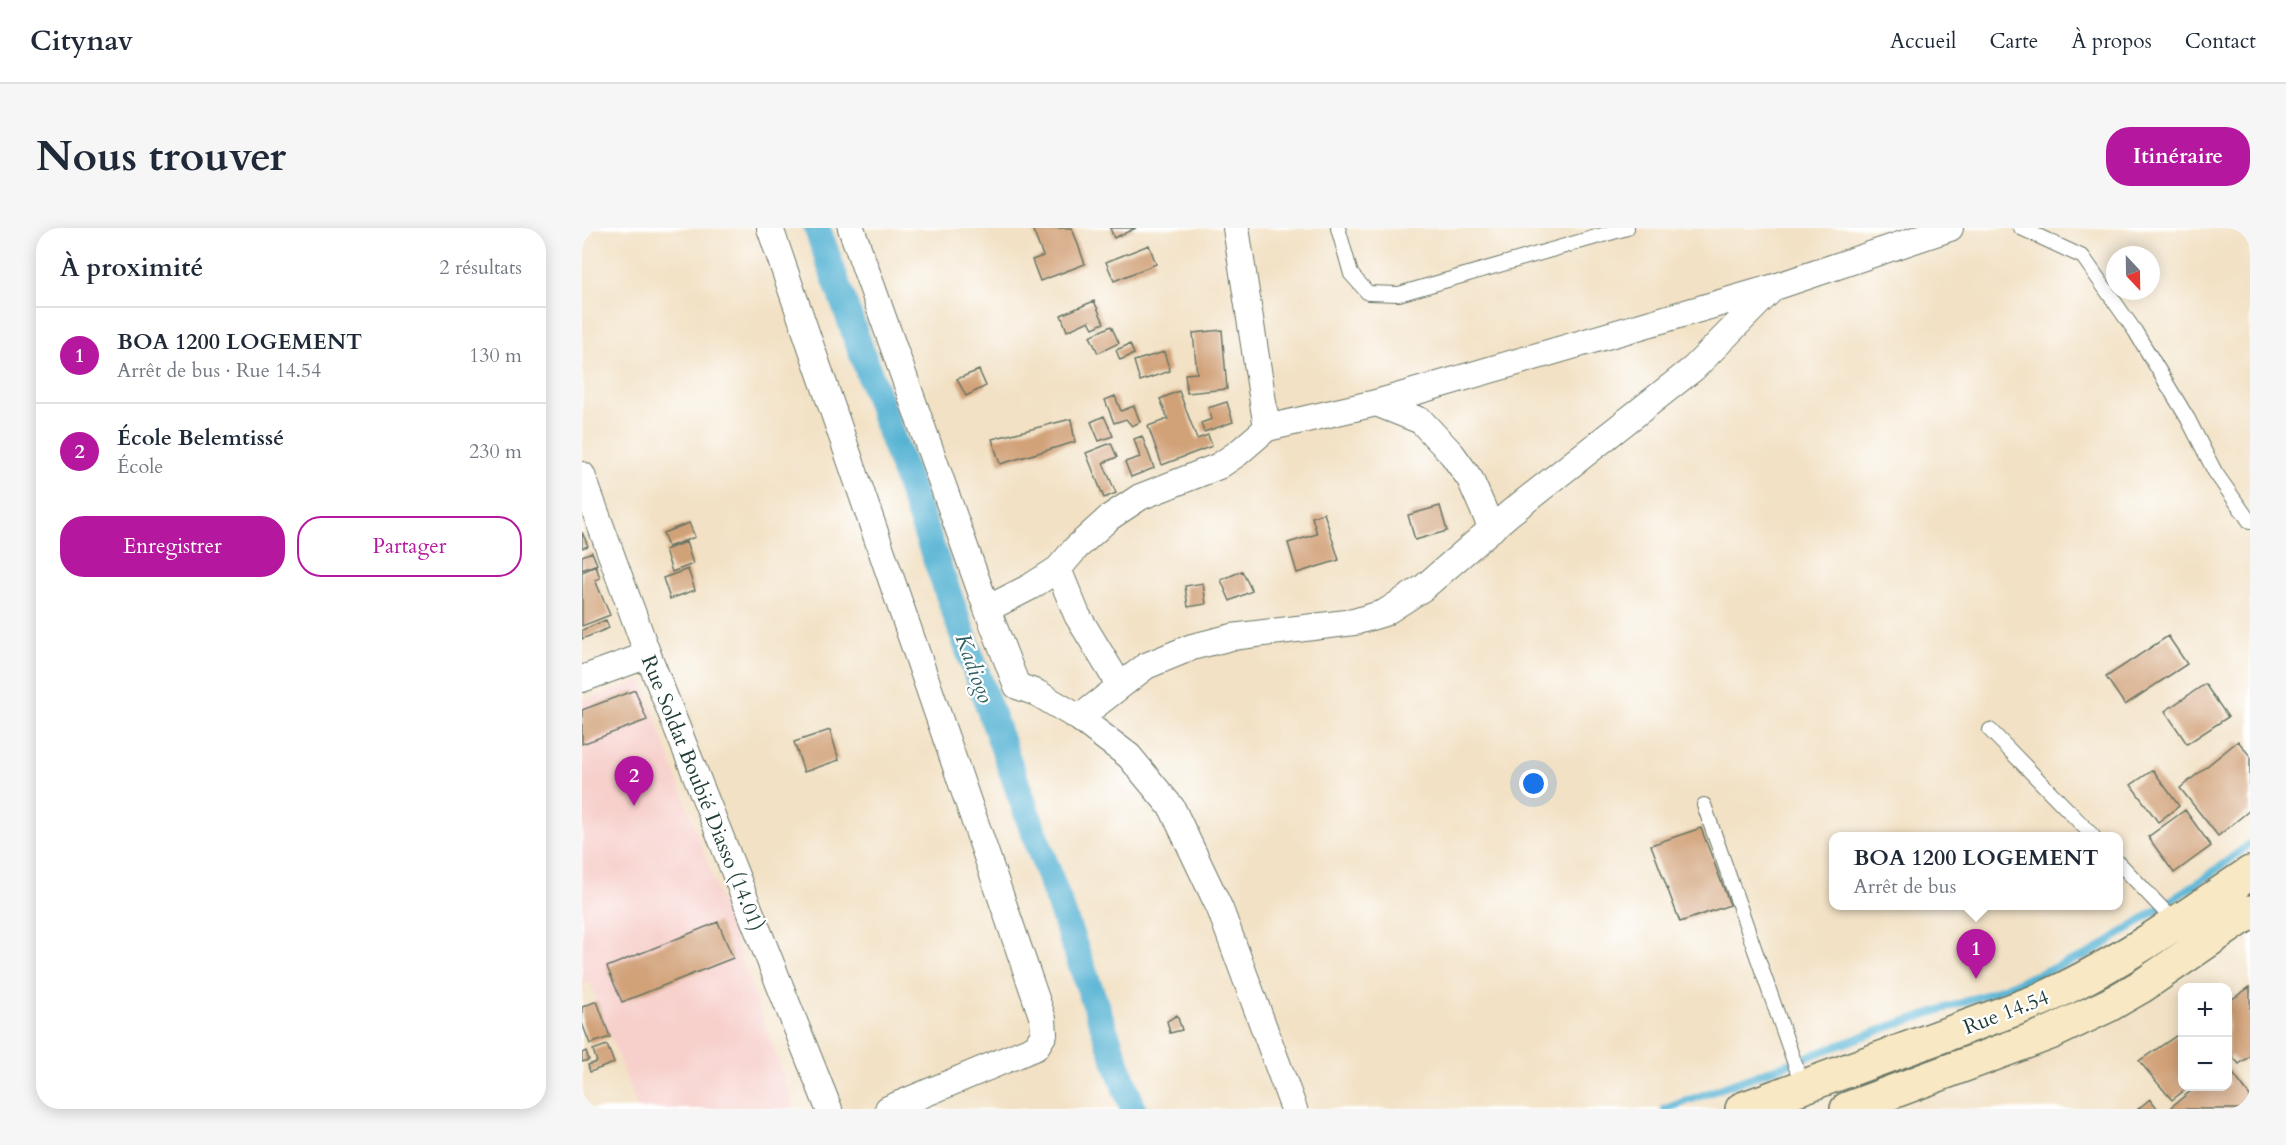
<!DOCTYPE html>
<html lang="fr">
<head>
<meta charset="utf-8">
<style>
  body { margin:0; font-family:Cardo,serif; background:#f6f6f7; color:#1f2937 }
  .controls { position:absolute; right:18px; bottom:18px; display:grid; overflow:hidden; border-radius:12px; box-shadow:0 3px 15px #0003 }
  .controls button { width:54px; height:54px; display:grid; place-items:center; padding:0; border:0; border-bottom:2px solid #e0e1e3; background:#fff; color:#1f2937; font:30px sans-serif }
  .compass { position:absolute; left:1524px; top:18px; width:54px; height:54px; border-radius:50%; background:#fff; box-shadow:0 3px 15px #0003; rotate:158deg }
  .you { position:absolute; left:952px; top:556px; width:21px; height:21px; margin:-15px; border:4px solid #fff; border-radius:50%; background:#1a73e8; box-shadow:0 0 0 9px #1a73e833 }
  .badge { display:grid; place-items:center; width:39px; height:39px; border-radius:50%; background:#b5179e; color:#fff; font-size:20px; font-weight:700 }
  .pin { position:absolute; translate:-50% -50px; filter:drop-shadow(0 2px 3px #0008) }
  .pin::after { content:''; position:absolute; top:32px; width:21px; height:18px; background:inherit; clip-path:polygon(0 0,100% 0,50% 100%) }
  .popup { position:absolute; left:1247px; top:604px; width:294px; height:78px; box-sizing:border-box; display:grid; place-content:center; border-radius:12px; background:#fff; filter:drop-shadow(0 2px 4px #0005); font-size:20px; white-space:nowrap; color:#747a83 }
  .popup b { font-size:22px; color:#1f2937 }
  .popup::after { content:''; position:absolute; left:50%; top:100%; margin-left:-12px; border:12px solid transparent; border-top-color:#fff }
  .list { margin:0; padding:0; list-style:none }
  h2 { display:flex; justify-content:space-between; align-items:center; height:78px; margin:0; padding:0 24px; font-size:26px }
  h2 small { font-size:20px; font-weight:400; color:#747a83 }
  .list li { display:grid; grid-template-columns:39px 1fr auto; gap:18px; align-items:center; box-sizing:border-box; height:96px; padding:0 24px; border-top:2px solid #e0e1e3 }
  .list b { display:block; font-size:22px; white-space:nowrap }
  .list p { margin:0; font-size:20px; white-space:nowrap; color:#747a83 }
  .list em { font-size:20px; font-style:normal; color:#747a83 }
  .actions { display:flex; gap:12px; padding:18px 24px }
  .actions a { flex:1; padding:14px 0; border:2px solid #b5179e; border-radius:24px; text-align:center; font-size:21px; color:#b5179e }
  .actions .main { background:#b5179e; color:#fff }
  .map { position:relative; flex:none; width:1668px; height:881px; overflow:hidden; border-radius:24px }
  header { display:flex; align-items:center; gap:36px; box-sizing:border-box; height:84px; padding:0 30px; background:#fff; border-bottom:2px solid #e0e1e3 }
  header strong { font-size:28px }
  nav { display:flex; gap:33px; margin-inline-start:auto; font-size:21px }
  .intro { display:flex; align-items:center; justify-content:space-between; box-sizing:border-box; height:144px; padding:0 36px }
  h1 { margin:0; font-size:42px }
  .button { padding:15px 27px; border-radius:24px; background:#b5179e; color:#fff; font-size:21px; font-weight:700 }
  main { display:flex; gap:36px; padding:0 36px }
  aside { flex:1; background:#fff; border-radius:24px; box-shadow:0 3px 15px #0003 }
  .map>svg:first-child { display:block }
  .built { fill:#f7d0cc }
  .lines { fill:none; stroke-linecap:round; stroke-linejoin:round }
  .stream { stroke:#55b2d3; stroke-width:8 }
  .canal { stroke:#55b2d3; stroke-width:27 }
  .building { fill:#d1a178 }
  .service-casing { stroke:#697666; stroke-width:16 }
  .minor-casing { stroke:#697666; stroke-width:28 }
  .secondary-casing { stroke:#697666; stroke-width:36 }
  .service { stroke:#fff; stroke-width:14 }
  .minor { stroke:#fff; stroke-width:26 }
  .secondary { stroke:#f8e8c3; stroke-width:33 }
  .labels { text-anchor:middle; stroke-width:4.5; stroke-linejoin:round; paint-order:stroke }
  .street-label { font-size:21px; fill:#1f3d34; stroke:#fff }
  .water-label { font-size:22px; font-style:italic; fill:#2f6064; stroke:#fff }
</style>
</head>
<body>
<header>
<strong>Citynav</strong>
<nav><a>Accueil</a><a>Carte</a><a>À propos</a><a>Contact</a></nav>
</header>
<div class="intro"><h1>Nous trouver</h1><a class="button">Itinéraire</a></div>
<main>
<aside>
<h2>À proximité<small>2 résultats</small></h2>
<ul class="list">
<li><span class="badge">1</span><div><b>BOA 1200 LOGEMENT</b><p>Arrêt de bus · Rue 14.54</p></div><em>130 m</em></li>
<li><span class="badge">2</span><div><b>École Belemtissé</b><p>École</p></div><em>230 m</em></li>
</ul>
<div class="actions"><a class="main">Enregistrer</a><a>Partager</a></div>
</aside>
<div class="map">
<svg width="1668" height="881" viewBox="0 0 1668 881">
  <rect width="100%" height="100%" fill="#fff"/>
  <filter id="ink" filterUnits="userSpaceOnUse"><feTurbulence type="fractalNoise" baseFrequency=".0167" numOctaves="2"/><feDisplacementMap in="SourceGraphic" scale="12" xChannelSelector="R" yChannelSelector="G"/><feConvolveMatrix kernelMatrix="1 2 1 2 8 2 1 2 1" color-interpolation-filters="sRGB"/></filter>
  <filter id="wash" filterUnits="userSpaceOnUse"><feTurbulence type="fractalNoise" baseFrequency=".008" numOctaves="4" result="noise"/><feDisplacementMap in="SourceGraphic" scale="24" xChannelSelector="R" yChannelSelector="G"/><feGaussianBlur stdDeviation="1.35" result="paint"/><feColorMatrix in="noise" values="0 0 0 0 0 0 0 0 0 0 0 0 0 0 0 0 0 1.4 0 .05"/><feComposite in="paint" operator="in"/></filter>
  <g filter="url(#wash)">
    <rect width="100%" height="100%" fill="#f2e1c4"/>
    <path class="built" d="M60 452 212 878 204 881H56L8 755 0 757V473Z"/>
    <g class="lines">
      <path class="stream" d="M1083 881 1312 797 1409 765 1509 725 1623 650 1668 616"/>
      <path class="canal" d="M235 0 551 881"/>
    </g>
    <g id="blocks">
      <path class="building" d="M450 0H490L503 36 458 53 450 32 461 28Z
        M528 0H554L532 10Z
        M567 17 574 36 532 53 524 34Z
        M512 73 522 95 511 100 507 93 485 103 479 87Z
        M529 98 537 115 516 125 508 108Z
        M640 102 645 161 605 165 603 146 615 145 611 105Z
        M548 116 552 126 538 132 534 122Z
        M582 124 588 143 558 153 552 133Z
        M397 142 404 158 384 168 375 151Z
        M597 163 615 211 626 207 630 218 580 237 566 198 586 191 578 171Z
        M533 168 539 183 552 178 558 194 550 198 544 191 532 195 523 172Z
        M645 174 651 194 622 204 619 195 630 191 626 180Z
        M522 188 531 208 517 213 509 194Z
        M489 191 493 214 418 236 410 211Z
        M560 208 572 240 549 249 543 234 558 229 552 211Z
        M529 215 535 229 521 235 534 265 522 270 504 225Z
        M858 278 865 303 833 312 826 287Z
        M742 285 757 332 715 345 706 315 735 306 730 289Z
        M107 295 113 309 86 319 81 305Z
        M0 304 6 318 0 320Z
        M104 314 111 336 90 344 83 322Z
        M10 324 15 336 0 342V328Z
        M14 338 18 350 13 352 28 387 0 398V344Z
        M106 341 113 362 88 371 81 350Z
        M660 343 670 363 648 373 639 352Z
        M621 355 624 376 606 379 603 358Z
        M24 392 27 400 0 411V402Z
        M1586 408 1605 436 1543 477 1524 449Z
        M1623 456 1646 489 1605 516 1583 483Z
        M53 462 65 492 0 516V482Z
        M248 502 257 532 222 544 212 514Z
        M1656 513 1668 528V582L1636 608 1598 560Z
        M1571 542 1597 578 1576 594 1549 557Z
        M1603 582 1629 618 1592 645 1566 609Z
        M1119 600 1148 677 1098 694 1069 617Z
        M136 694 151 730 40 774 25 739Z
        M1668 759V828L1657 836 1649 827 1646 830V774Z
        M15 773 28 809 8 816 0 795V779Z
        M595 787 600 802 588 805 585 793Z
        M1600 804V858H1608L1590 872 1557 833Z
        M25 817 32 835 8 844 6 837 15 834 11 822Z
        M4 823 7 832 0 834V825Z
        M1646 839 1668 868V879L1665 881H1590L1589 879 1615 858H1646Z
        M1568 871 1576 881H1556Z"/>
    </g>
  </g>
  <g filter="url(#ink)">
    <use href="#blocks" fill-opacity="0" stroke="#697666" stroke-width="1.5"/>
    <g class="lines">
      <defs>
        <path id="service" d="M756 0 769 46 786 65 817 66 1045 0
          M1439 0 1501 29 1553 103 1606 191 1633 244 1668 294
          M1408 502 1511 608
          M1122 577 1221 859
          M1537 635 1594 695"/>
        <path id="minor" d="M188 0 461 791 462 806 454 819 306 881
          M269 0 405 381 435 458 455 465 497 490 547 528 590 580 638 681 712 881
          M654 0 685 200
          M794 175 839 193 870 226 888 251 910 301
          M0 247 66 427 247 881
          M476 341 495 387 538 458
          M405 381 448 359 476 341 494 320 528 289 558 269 637 238 656 225 685 200 794 175 1193 59 1368 0
          M0 451 66 427
          M497 490 564 438 610 419 650 409 772 394 802 385 841 360 928 285 1112 140 1190 61"/>
        <path id="secondary" d="M1160 881 1458 772C1533 738 1601 691 1668 645
          M1265 881 1468 805 1527 777 1560 758 1668 684"/>
      </defs>
      <use href="#service" class="service-casing"/>
      <use href="#minor" class="minor-casing"/>
      <use href="#secondary" class="secondary-casing"/>
      <use href="#service" class="service"/>
      <use href="#minor" class="minor"/>
      <use href="#secondary" class="secondary"/>
    </g>
  </g>
  <g class="labels">
    <g class="street-label">
      <text transform="translate(121 565) rotate(68)" y="7">Rue Soldat Boubié Diasso (14.01)</text>
      <text transform="translate(1424 784) rotate(-21)" y="7">Rue 14.54</text>
    </g>
    <g class="water-label">
      <text transform="translate(393 440) rotate(70)" y="8">Kadiogo</text>
    </g>
  </g>
</svg>
<div class="controls">
<button>+</button>
<button>−</button>
</div>
<svg class="compass" viewBox="-18 -18 36 36"><path d="M0-13l5 13h-10z" fill="#e53935"/><path d="M0 13l5-13h-10z" fill="#747a83"/></svg>
<div class="you"></div>
<div class="pin badge" style="left:1394px;top:751px">1</div>
<div class="popup"><b>BOA 1200 LOGEMENT</b>Arrêt de bus</div>
<div class="pin badge" style="left:52px;top:578px">2</div>
</div>
</main>
</body>
</html>
